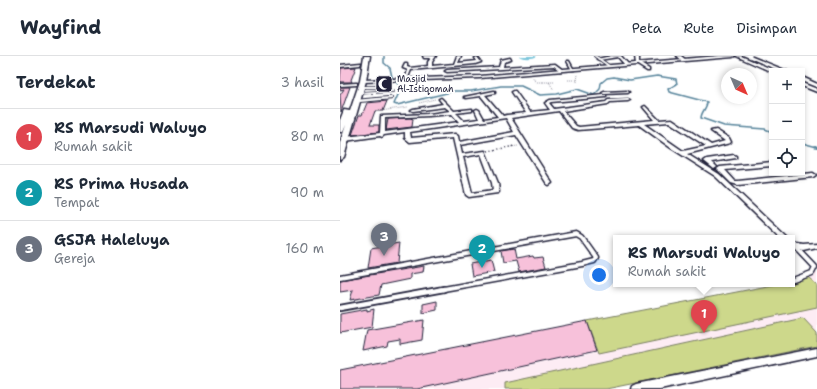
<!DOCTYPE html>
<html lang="id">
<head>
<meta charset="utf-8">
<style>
  body { margin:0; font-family:"Shantell Sans",sans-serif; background:#f6f6f7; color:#1f2937 }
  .controls { position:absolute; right:12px; top:12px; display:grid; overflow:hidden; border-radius:0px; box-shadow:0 2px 6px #0003 }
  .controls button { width:36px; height:36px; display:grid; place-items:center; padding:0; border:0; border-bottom:1px solid #e0e1e3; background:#fff; color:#1f2937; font:20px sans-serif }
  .compass { position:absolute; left:381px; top:12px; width:36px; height:36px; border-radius:50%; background:#fff; box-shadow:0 2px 6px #0003; rotate:136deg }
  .you { position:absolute; left:259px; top:219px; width:14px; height:14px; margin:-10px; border:3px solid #fff; border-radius:50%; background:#1a73e8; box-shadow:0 0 0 6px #1a73e833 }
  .badge { display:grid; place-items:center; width:26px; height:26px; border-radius:50%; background:#22223b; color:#fff; font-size:13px; font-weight:700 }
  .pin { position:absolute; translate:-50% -33px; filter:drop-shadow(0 1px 2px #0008) }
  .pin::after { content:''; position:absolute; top:21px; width:14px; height:12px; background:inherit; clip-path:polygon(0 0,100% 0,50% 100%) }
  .popup { position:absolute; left:273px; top:179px; width:182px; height:52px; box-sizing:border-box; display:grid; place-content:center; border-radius:0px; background:#fff; filter:drop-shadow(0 1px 3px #0005); font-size:13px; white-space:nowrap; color:#747a83 }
  .popup b { font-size:15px; color:#1f2937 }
  .popup::after { content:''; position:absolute; left:50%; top:100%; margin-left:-8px; border:8px solid transparent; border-top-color:#fff }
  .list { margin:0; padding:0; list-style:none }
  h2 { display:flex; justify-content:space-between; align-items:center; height:52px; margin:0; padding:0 16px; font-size:17px }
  h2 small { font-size:13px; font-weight:400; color:#747a83 }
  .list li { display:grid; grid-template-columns:26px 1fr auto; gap:12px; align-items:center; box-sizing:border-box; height:56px; padding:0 16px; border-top:1px solid #e0e1e3 }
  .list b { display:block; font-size:15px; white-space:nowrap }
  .list p { margin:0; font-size:13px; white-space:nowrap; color:#747a83 }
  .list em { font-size:13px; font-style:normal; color:#747a83 }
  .icon { flex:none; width:22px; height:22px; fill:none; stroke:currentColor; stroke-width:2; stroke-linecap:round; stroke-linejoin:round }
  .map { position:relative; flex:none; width:477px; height:333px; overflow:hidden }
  header { display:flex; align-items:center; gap:24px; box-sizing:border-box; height:56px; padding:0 20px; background:#fff; border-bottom:1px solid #e0e1e3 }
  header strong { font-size:19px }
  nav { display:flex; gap:22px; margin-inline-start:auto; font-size:14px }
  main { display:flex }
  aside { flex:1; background:#fff }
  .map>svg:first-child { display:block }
  .built { fill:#fdecf4 }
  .green { fill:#cdd88b; stroke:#787d63 }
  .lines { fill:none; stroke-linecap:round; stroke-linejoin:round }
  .stream-far1 { stroke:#57849b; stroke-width:1.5 }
  .stream { stroke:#57849b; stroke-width:2 }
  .river { fill:#7bc6db; fill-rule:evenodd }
  .building { fill:#f7c1da; stroke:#22223b }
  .service-far3-casing { stroke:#22223b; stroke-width:3.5 }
  .service-far2-casing { stroke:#22223b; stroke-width:4.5 }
  .service-far1-casing { stroke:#22223b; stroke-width:7 }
  .service-casing { stroke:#22223b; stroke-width:8 }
  .minor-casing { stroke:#22223b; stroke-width:3 }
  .tertiary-casing { stroke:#22223b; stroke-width:3 }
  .trunk-casing { stroke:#22223b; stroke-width:3 }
  .path-far1 { stroke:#22223b; stroke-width:1; stroke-dasharray:0.5 1.5; stroke-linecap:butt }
  .path { stroke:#22223b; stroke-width:1.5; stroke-dasharray:1 2.5; stroke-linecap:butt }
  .service-far3 { stroke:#fff; stroke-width:2 }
  .service-far2 { stroke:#fff; stroke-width:2.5 }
  .service-far1 { stroke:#fff; stroke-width:4 }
  .service { stroke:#fff; stroke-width:4.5 }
  .minor { fill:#fff; fill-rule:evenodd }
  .tertiary { fill:#fff; fill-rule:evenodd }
  .trunk { fill:#fff; fill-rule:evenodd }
  .rail { stroke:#22223b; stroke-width:1.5 }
  .labels { text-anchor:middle; stroke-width:4; stroke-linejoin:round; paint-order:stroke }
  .far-poi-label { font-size:9px; fill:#22223b; stroke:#fff; text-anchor:start }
</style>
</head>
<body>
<header>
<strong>Wayfind</strong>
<nav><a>Peta</a><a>Rute</a><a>Disimpan</a></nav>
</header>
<main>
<aside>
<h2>Terdekat<small>3 hasil</small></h2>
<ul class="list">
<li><span class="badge" style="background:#e0444e">1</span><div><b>RS Marsudi Waluyo</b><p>Rumah sakit</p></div><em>80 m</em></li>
<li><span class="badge" style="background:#0f9aa8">2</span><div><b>RS Prima Husada</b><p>Tempat</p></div><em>90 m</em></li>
<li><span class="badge" style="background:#6b7280">3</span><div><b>GSJA Haleluya</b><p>Gereja</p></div><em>160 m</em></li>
</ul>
</aside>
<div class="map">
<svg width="477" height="333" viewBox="0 0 477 333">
  <rect width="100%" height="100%" fill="#fff"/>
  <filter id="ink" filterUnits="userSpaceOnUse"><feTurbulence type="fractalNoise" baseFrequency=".025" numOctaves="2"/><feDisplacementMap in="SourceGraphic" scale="8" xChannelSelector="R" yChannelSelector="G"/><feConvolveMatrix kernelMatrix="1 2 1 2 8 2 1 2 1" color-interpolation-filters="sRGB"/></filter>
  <g filter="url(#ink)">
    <path class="built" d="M477 215V290L266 333H77L257 295 247 265 438 228H452V225L462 223 476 217Z"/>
    <path class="green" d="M468 221 477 229V251L259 297 247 265 438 228H452V225Z
      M463 262 477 277V290L266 333H165V327Z"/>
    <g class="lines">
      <path class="stream-far1" d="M44 0V7L50 12 52 21 61 32 54 48 57 49 115 35H131L161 30H181L200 39 217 38 237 33 254 39 260 33 261 27 267 22 274 21 290 24 317 20 336 23 337 28 328 33 329 36 367 46C367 52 361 56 361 62L384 70 425 73 432 76
        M462 87 477 91"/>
      <path class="stream" d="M475 90 477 91"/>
      <path class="river" d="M179 0H197C193 3 183 3 179 0Z"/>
    </g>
    <path class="building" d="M16 11 11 24 12 26H0L1 12Z
      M0 31H10L1 56 0 39 4 33 0 34Z
      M47 45 43 55H35L30 69H39V76L12 79 19 59H22L27 47Z
      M48 63 70 62 73 63 72 71 46 74Z
      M59 187 57 207 28 212 31 192Z
      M174 193 176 203 193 200 194 202 203 201 206 211 179 216 176 205 163 207 161 195Z
      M151 204 154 216 132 220 130 208Z
      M84 210 83 216 70 218V223L41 229 39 239 10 244 13 234 0 236V224Z
      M97 245V254L83 257V248Z
      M27 253V255L34 253 32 271 0 277V258Z
      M84 264 82 284 60 288V283L48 285 47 290 23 295 27 274Z
      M247 265 257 294 77 333H0V314Z"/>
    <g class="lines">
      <defs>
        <path id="service-far3" d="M255 0 269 10
          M21 31H37
          M19 37 53 35"/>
        <path id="service-far2" d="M17 45 51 42"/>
        <path id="service-far1" d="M0 221 236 178 241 181 256 202 254 205 242 208 98 234
          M453 224 472 217 475 211 456 191"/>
        <path id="service" d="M0 252 104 233"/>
        <path id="minor" d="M83 0H96L92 6V10L114 8 117 0H121L118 7 137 5 135 2 137 1 141 6 135 8 71 14 67 24H65L68 14 63 12 65 8H67V11L70 12 88 10V6L91 2H84Z
          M271 0H281L288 8 285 9 278 1 259 4 257 3Z
          M295 0H299V7L309 13V15H307L296 8Z
          M337 0H341L346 4 343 5Z
          M396 0H401L436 15 432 16Z
          M170 2 171 4 164 6 163 11 215 8 223 14 220 15 214 10 107 16 105 15 107 14 159 11 161 4Z
          M227 5H229L234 14H232Z
          M16 27H17V29L0 30V28Z
          M462 27 477 33V36L462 30Z
          M154 35H155V37L145 39 163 60 167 59 186 57 172 36 174 35H175L190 56 210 54 205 47 210 44 264 39H266V41L211 46 209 47 214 53 266 46 268 44 288 43 290 44 288 45 270 46 268 48 223 55 236 70 239 71 314 64 303 51 305 50 319 64 332 63 371 89 385 85 371 75 376 74 389 82 391 86 390 87 347 98 379 118 447 182H439L375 120 331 92 299 69 238 74 232 72 219 55 171 62 212 127 209 129 207 128 176 79 120 89 122 98 145 95 158 127 159 136 158 137 129 141 126 139 113 82 70 86 65 82V76L44 79 42 81 40 80 5 85 2 83 5 81 40 77 41 60 89 58 110 55 105 51 73 55 71 54 73 53 103 48 99 43 101 42 114 55 132 53V55L116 57 124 65 139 63 135 54 137 53 139 54 144 63 158 61 141 40 126 42 124 41ZM112 58 119 66 45 76V62L89 60ZM166 62 174 76 119 86 118 80 115 78 71 82 70 76ZM329 66 366 90 343 95 304 68ZM141 98 152 127 153 134 132 137 123 101Z
          M287 35 289 36 288 37 264 38 262 37 264 36Z
          M394 99 396 100V102L372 106 377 111 374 113 364 105 367 103Z
          M432 106V110L385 114 395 125H398L473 117 476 119 473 121 398 129 391 127 377 113 380 111Z
          M452 187 464 189 477 188V192L464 195 452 191Z
          M477 292V300L320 333H291L292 330 296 328Z"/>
        <path id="tertiary" d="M379 0H395L393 1 140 22 23 26 21 25 23 24 140 20Z
          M21 7 20 9 0 11V9Z"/>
        <path id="trunk" d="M24 0H30L26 25 4 101 0 104V87L6 69 3 76H0V64L4 54 10 55 20 25Z"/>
      </defs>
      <use href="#service-far3" class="service-far3-casing"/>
      <use href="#service-far2" class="service-far2-casing"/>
      <use href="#service-far1" class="service-far1-casing"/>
      <use href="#service" class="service-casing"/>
      <use href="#minor" class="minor-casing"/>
      <use href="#tertiary" class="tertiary-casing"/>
      <use href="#trunk" class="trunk-casing"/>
      <path class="path-far1" d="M193 21 197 30
        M228 24H237
        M195 26H215
        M209 26 214 34
        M237 26 238 18
        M79 47 95 43
        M40 55 68 51
        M169 91 178 90"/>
      <path class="path" d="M148 95 175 90"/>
      <use href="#service-far3" class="service-far3"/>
      <use href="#service-far2" class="service-far2"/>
      <use href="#service-far1" class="service-far1"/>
      <use href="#service" class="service"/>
      <use href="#minor" class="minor"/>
      <use href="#tertiary" class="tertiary"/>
      <use href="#trunk" class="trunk"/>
      <path class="rail" d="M412 0 449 15
        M462 20 477 27"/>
    </g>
  </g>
  <defs>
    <symbol id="mosque-square" viewBox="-11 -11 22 22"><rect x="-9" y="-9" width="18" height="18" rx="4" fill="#22223b" stroke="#fff"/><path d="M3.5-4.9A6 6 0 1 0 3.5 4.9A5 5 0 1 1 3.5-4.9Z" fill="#fff"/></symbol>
  </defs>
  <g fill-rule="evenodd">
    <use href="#mosque-square" x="34" y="18" width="20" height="20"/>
  </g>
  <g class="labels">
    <g class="far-poi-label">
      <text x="57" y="26">Masjid<tspan x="57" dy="10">Al-Istiqomah</tspan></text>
    </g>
  </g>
</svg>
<div class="controls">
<button>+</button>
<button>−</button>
<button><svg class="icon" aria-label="locate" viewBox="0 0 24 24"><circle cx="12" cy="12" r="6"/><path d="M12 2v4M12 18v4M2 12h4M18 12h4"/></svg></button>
</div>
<svg class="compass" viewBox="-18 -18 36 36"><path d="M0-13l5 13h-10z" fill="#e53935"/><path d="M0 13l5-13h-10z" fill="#747a83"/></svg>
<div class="you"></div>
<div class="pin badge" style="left:364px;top:277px;background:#e0444e">1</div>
<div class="popup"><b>RS Marsudi Waluyo</b>Rumah sakit</div>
<div class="pin badge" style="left:142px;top:212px;background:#0f9aa8">2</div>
<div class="pin badge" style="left:44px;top:200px;background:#6b7280">3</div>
</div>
</main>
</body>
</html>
